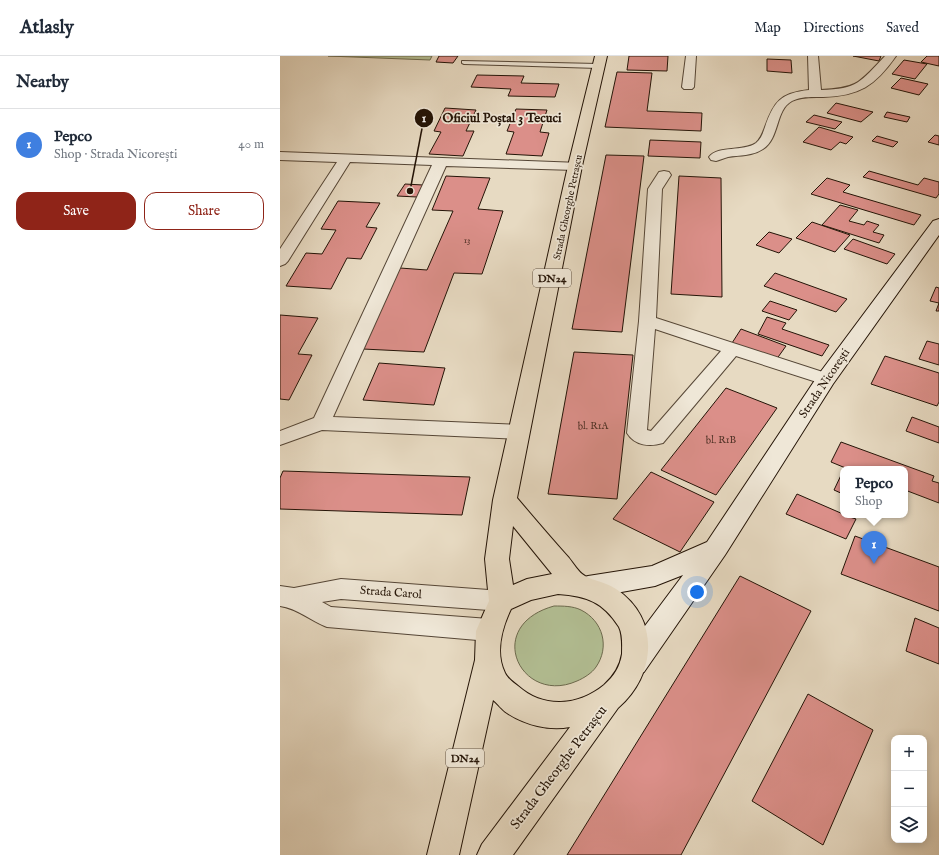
<!DOCTYPE html>
<html lang="en">
<head>
<meta charset="utf-8">
<style>
  body { margin:0; font-family:"IM FELL English",serif; background:#f2f2f3; color:#1f2937 }
  .controls { position:absolute; right:12px; bottom:12px; display:grid; overflow:hidden; border-radius:8px; box-shadow:0 2px 10px #0003 }
  .controls button { width:36px; height:36px; display:grid; place-items:center; padding:0; border:0; border-bottom:1px solid #e0e1e3; background:#fff; color:#1f2937; font:20px sans-serif }
  .you { position:absolute; left:417px; top:536px; width:14px; height:14px; margin:-10px; border:3px solid #fff; border-radius:50%; background:#1a73e8; box-shadow:0 0 0 6px #1a73e833 }
  .badge { display:grid; place-items:center; width:26px; height:26px; border-radius:50%; background:#8f2418; color:#fff; font-size:13px; font-weight:700 }
  .pin { position:absolute; translate:-50% -33px; filter:drop-shadow(0 1px 2px #0008) }
  .pin::after { content:''; position:absolute; top:21px; width:14px; height:12px; background:inherit; clip-path:polygon(0 0,100% 0,50% 100%) }
  .popup { position:absolute; left:560px; top:410px; width:68px; height:52px; box-sizing:border-box; display:grid; place-content:center; border-radius:8px; background:#fff; filter:drop-shadow(0 1px 3px #0005); font-size:13px; white-space:nowrap; color:#747a83 }
  .popup b { font-size:15px; color:#1f2937 }
  .popup::after { content:''; position:absolute; left:50%; top:100%; margin-left:-8px; border:8px solid transparent; border-top-color:#fff }
  .list { margin:0; padding:0; list-style:none }
  h2 { display:flex; justify-content:space-between; align-items:center; height:52px; margin:0; padding:0 16px; font-size:17px }
  h2 small { font-size:13px; font-weight:400; color:#747a83 }
  .list li { display:grid; grid-template-columns:26px 1fr auto; gap:12px; align-items:center; box-sizing:border-box; height:72px; padding:0 16px; border-top:1px solid #e0e1e3 }
  .list b { display:block; font-size:15px; white-space:nowrap }
  .list p { margin:0; font-size:13px; white-space:nowrap; color:#747a83 }
  .list em { font-size:13px; font-style:normal; color:#747a83 }
  .actions { display:flex; gap:8px; padding:12px 16px }
  .actions a { flex:1; padding:9px 0; border:1px solid #8f2418; border-radius:12px; text-align:center; font-size:14px; color:#8f2418 }
  .actions .main { background:#8f2418; color:#fff }
  .icon { flex:none; width:22px; height:22px; fill:none; stroke:currentColor; stroke-width:2; stroke-linecap:round; stroke-linejoin:round }
  .map { position:relative; flex:none; width:659px; height:799px; overflow:hidden }
  header { display:flex; align-items:center; gap:24px; box-sizing:border-box; height:56px; padding:0 20px; background:#fff; border-bottom:1px solid #e0e1e3 }
  header strong { font-size:19px }
  nav { display:flex; gap:22px; margin-inline-start:auto; font-size:14px }
  main { display:flex }
  aside { flex:1; background:#fff }
  .map>svg:first-child { display:block }
  .green { fill:#b3c095; stroke:#6c6a4e }
  .building { fill:#db8f89; stroke:#241407 }
  .lines { fill:none; stroke-linecap:round; stroke-linejoin:round }
  .lane-casing { stroke:#554636; stroke-width:2 }
  .street-casing { stroke:#554636; stroke-width:2 }
  .secondary-casing { stroke:#241407; stroke-width:2 }
  .primary-casing { stroke:#241407; stroke-width:2 }
  .lane { fill:#efe7d7; fill-rule:evenodd }
  .street { fill:#efe7d7; fill-rule:evenodd }
  .secondary { fill:#efe7d7; fill-rule:evenodd }
  .primary { fill:#e7dac2; fill-rule:evenodd }
  .labels { text-anchor:middle; stroke-width:3.5; stroke-linejoin:round; paint-order:stroke }
  .far-number-label { font-size:9px; fill:#523328 }
  .far-street-label { font-size:10px; fill:#241407; stroke:#efe7d7 }
  .number-label { font-size:10px; fill:#523328 }
  .shield { fill:#efe7d7; stroke:#615345; stroke-width:1 }
  .shield-label { font-size:11px; font-weight:bold; fill:#241407 }
  .street-label { font-size:12px; fill:#241407; stroke:#efe7d7 }
  .near-street-label { font-size:14px; fill:#241407; stroke:#efe7d7 }
  .leader { fill:none; stroke:#241407; stroke-width:1.5 }
  .callout-dot { fill:#241407; stroke:#efe7d7; stroke-width:1.5 }
  .mark-label { font-size:12px; text-anchor:middle; font-weight:bold; fill:#fff }
  .callout-label { font-size:13px; text-anchor:middle; font-weight:bold; fill:#241407; stroke:#efe7d7; stroke-width:3.5; stroke-linejoin:round; paint-order:stroke }
</style>
</head>
<body>
<header>
<strong>Atlasly</strong>
<nav><a>Map</a><a>Directions</a><a>Saved</a></nav>
</header>
<main>
<aside>
<h2>Nearby<small></small></h2>
<ul class="list">
<li><span class="badge" style="background:#3f7fe0">1</span><div><b>Pepco</b><p>Shop · Strada Nicorești</p></div><em>40 m</em></li>
</ul>
<div class="actions"><a class="main">Save</a><a>Share</a></div>
</aside>
<div class="map">
<svg width="659" height="799" viewBox="0 0 659 799">
  <rect width="100%" height="100%" fill="#e7dac2"/>
  <filter id="stains"><feTurbulence type="fractalNoise" baseFrequency=".005" numOctaves="4"/><feColorMatrix values="0 0 0 0 .2 0 0 0 0 .09 0 0 0 0 .02 0 0 0 .5 -.17"/></filter>
  <radialGradient id="worn" r=".72"><stop offset=".6" stop-color="#630" stop-opacity="0"/><stop offset="1" stop-color="#630" stop-opacity=".3"/></radialGradient>
  <path class="green" d="M48 0H152L150 4Z
    M274 550C283 550 293 550 301 554 323 565 330 591 316 611 312 617 304 622 297 625 241 650 202 570 274 550Z"/>
  <path class="building" d="M159 0H178L173 7 156 6Z
    M349 0H388L387 15 347 14Z
    M573 0H601L599 5Z
    M647 0H659V10L641 6Z
    M487 3 511 4 512 17 487 15Z
    M624 4 647 8 635 23 612 18Z
    M337 16 372 17 367 55 422 57 421 75 325 71Z
    M197 19 244 20 241 27 279 28 275 41 228 40 231 33 191 31Z
    M621 22 648 28 639 39 611 32Z
    M556 47 593 56 581 66 547 57Z
    M165 52 196 54 186 75H194L183 100 149 98 161 76 154 75Z
    M236 53 267 54 260 76 269 77 262 100 226 98 234 76 227 75Z
    M607 56 630 61 627 66 604 61Z
    M534 59 562 66 555 73 526 66Z
    M539 71 573 81 566 88 560 86 551 94 523 86Z
    M655 79 659 80V89L648 86Z
    M597 80 618 86 613 91 592 85Z
    M370 84 421 86 420 102 368 100Z
    M326 99 364 100 342 276 292 273Z
    M589 115 638 129 644 122 659 126V138L656 142 583 121Z
    M166 120 210 122 198 153 223 155 202 218 174 217 144 296 83 293 120 212 147 214 173 155 152 154Z
    M399 120 441 122 442 241 391 238Z
    M547 122 570 129 563 136 641 159 634 169 531 138Z
    M125 128 143 129 137 141 117 140Z
    M58 145 100 147 86 171 97 172 81 203 67 202 51 233 6 230 26 197 42 198 56 174 41 173Z
    M560 149 578 154 569 165 584 169 587 165 599 169 593 176 604 179 599 187 542 169Z
    M532 166 570 179 555 196 516 182Z
    M489 176 512 183 499 197 476 189Z
    M573 183 615 198 607 208 564 193Z
    M495 217 567 243 556 256 484 230Z
    M656 231 659 232V255H656L659 247 650 245Z
    M490 245 517 254 509 264 482 255Z
    M0 259 38 262 18 298 32 299 9 344 0 343Z
    M487 261 506 267 502 273 549 289 542 300 478 278Z
    M461 273 506 290 496 304 452 287Z
    M647 285 659 288V309L639 303Z
    M294 296 353 299 337 443 268 438Z
    M605 300 659 317V346L657 350 591 328Z
    M99 307 165 312 154 349 83 344Z
    M446 332 497 352 436 439 381 414Z
    M632 361 659 371V387L626 375Z
    M561 386 654 420 652 425 659 427V447L625 434V413H568L551 406Z
    M3 415 190 421 182 459 0 453V422Z
    M563 415V438L554 434Z
    M371 416 434 446 400 496 333 463Z
    M517 438 563 458V459L576 463 566 483 506 458Z
    M575 480 659 511V555L561 518Z
    M460 520 531 555 401 799H287Z
    M635 562 659 572V608L626 595Z
    M528 638 593 674 543 789 472 745Z"/>
  <g class="lines">
    <defs>
      <path id="lane" d="M182 5 318 8 321 10 318 12 184 8 182 7Z"/>
      <path id="street" d="M406 0H416L414 31 412 33H404L402 31Z
        M528 0H538L541 34C578 33 580 26 605 0H616C595 30 579 40 543 41 533 41 521 40 512 45 495 54 500 82 483 93 473 100 459 99 448 101 444 102 440 104 436 105L431 104 429 101C438 89 464 96 476 87 481 83 483 77 485 71 494 45 501 37 529 34Z
        M0 96 300 107 302 110 300 113 295 114 166 110 53 361 239 369 246 371 249 376 246 381 239 383 42 374 0 389V375L34 362 152 109 70 106 8 205 5 208 0 210V193L57 106 0 104Z
        M384 115 389 116 391 119 382 133 376 262 552 319 555 323 552 327 546 329 456 300 383 387C370 391 355 390 347 377L359 265 368 133 379 116ZM375 273 441 295 371 375 367 374Z
        M61 523 222 535 230 538 234 545 230 552 222 555 61 543 42 546 51 551 209 563 217 567 221 574 217 581 209 585 47 571C31 565 17 552 0 550V530L14 532Z"/>
      <path id="secondary" d="M659 163V179L553 328 445 499 364 616 354 619 344 616 340 607 344 598 403 519 375 530 308 542 299 539 295 531 299 523 308 520 372 510 427 486 539 318 653 165Z"/>
      <path id="primary" d="M315 0H327L302 110 237 442C254 462 271 482 289 502 293 507 299 517 305 520 314 525 326 526 336 533 381 563 376 619 338 652L233 799H197L202 788 290 671C269 675 245 669 227 657 222 654 218 648 213 644L179 799H147L195 604 196 575 209 545 205 503 213 444 288 110ZM233 470 272 518 247 523 233 529 229 503ZM278 538C307 540 323 546 339 571 343 579 342 590 342 598 340 611 334 620 324 629 298 650 264 653 238 630 233 626 228 623 225 617 215 597 222 572 231 553L251 544Z"/>
    </defs>
    <use href="#lane" class="lane-casing"/>
    <use href="#street" class="street-casing"/>
    <use href="#secondary" class="secondary-casing"/>
    <use href="#primary" class="primary-casing"/>
    <use href="#lane" class="lane"/>
    <use href="#street" class="street"/>
    <use href="#secondary" class="secondary"/>
    <use href="#primary" class="primary"/>
  </g>
  <g class="labels">
    <g class="far-number-label">
      <text x="187" y="187">13</text>
    </g>
    <g class="far-street-label">
      <text transform="translate(287 151) rotate(-78)" y="4">Strada Gheorghe Petrașcu</text>
    </g>
    <g class="number-label">
      <text x="313" y="373">bl. R1A</text>
      <text x="441" y="387">bl. R1B</text>
    </g>
    <g class="shield">
      <rect x="253" y="213" width="38" height="18" rx="3"/>
      <rect x="166" y="693" width="38" height="18" rx="3"/>
    </g>
    <g class="shield-label">
      <text x="272" y="226">DN24</text>
      <text x="185" y="706">DN24</text>
    </g>
    <g class="street-label">
      <text transform="translate(544 327) rotate(-56)" y="4">Strada Nicorești</text>
      <text transform="translate(111 536) rotate(4)" y="4">Strada Carol</text>
    </g>
    <g class="near-street-label">
      <text transform="translate(278 711) rotate(-53)" y="5">Strada Gheorghe Petrașcu</text>
    </g>
  </g>
  <path class="leader" d="M130 135L144 62"/>
  <g class="callout-dot">
    <circle cx="130" cy="135" r="4"/>
    <circle cx="144" cy="62" r="10"/>
  </g>
  <g class="mark-label">
    <text x="144" y="66">1</text>
  </g>
  <g class="callout-label">
    <text x="222" y="66">Oficiul Poștal 3 Tecuci</text>
  </g>
  <rect width="100%" height="100%" filter="url(#stains)"/>
  <rect width="100%" height="100%" fill="url(#worn)"/>
</svg>
<div class="controls">
<button>+</button>
<button>−</button>
<button><svg class="icon" aria-label="layers" viewBox="0 0 24 24"><path d="M12 4l9 5-9 5-9-5zM3 14l9 5 9-5"/></svg></button>
</div>
<div class="you"></div>
<div class="pin badge" style="left:594px;top:508px;background:#3f7fe0">1</div>
<div class="popup"><b>Pepco</b>Shop</div>
</div>
</main>
</body>
</html>
